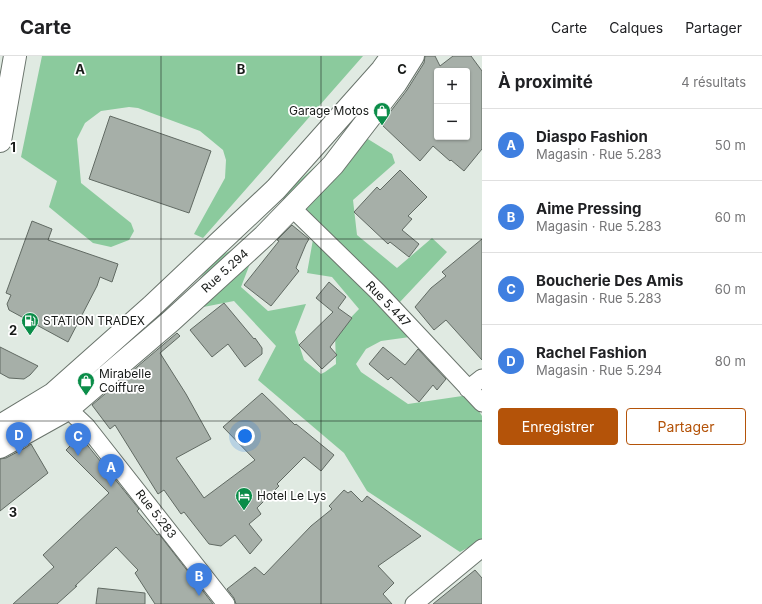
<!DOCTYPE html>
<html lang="fr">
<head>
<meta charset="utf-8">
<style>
  body { margin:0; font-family:Inter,sans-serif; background:#f2f2f2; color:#202124 }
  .controls { position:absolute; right:12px; top:12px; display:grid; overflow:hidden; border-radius:4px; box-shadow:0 1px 3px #0004 }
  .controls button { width:36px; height:36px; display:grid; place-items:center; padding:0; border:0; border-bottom:1px solid #e0e0e0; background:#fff; color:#202124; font:20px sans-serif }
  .you { position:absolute; left:245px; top:380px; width:14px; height:14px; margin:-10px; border:3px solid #fff; border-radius:50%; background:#1a73e8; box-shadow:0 0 0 6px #1a73e833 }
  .badge { display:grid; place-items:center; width:26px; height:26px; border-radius:50%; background:#b45309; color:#fff; font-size:13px; font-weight:700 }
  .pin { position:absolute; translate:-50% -33px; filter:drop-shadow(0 1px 2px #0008) }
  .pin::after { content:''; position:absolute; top:21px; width:14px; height:12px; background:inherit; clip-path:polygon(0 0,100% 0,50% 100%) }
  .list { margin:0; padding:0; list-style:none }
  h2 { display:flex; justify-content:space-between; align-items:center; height:52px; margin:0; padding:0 16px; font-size:17px }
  h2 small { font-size:13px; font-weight:400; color:#757577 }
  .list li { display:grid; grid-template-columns:26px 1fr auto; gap:12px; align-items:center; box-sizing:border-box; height:72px; padding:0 16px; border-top:1px solid #e0e0e0 }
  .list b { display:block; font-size:15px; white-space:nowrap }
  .list p { margin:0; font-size:13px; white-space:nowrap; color:#757577 }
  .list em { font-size:13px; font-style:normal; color:#757577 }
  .actions { display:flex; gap:8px; padding:12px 16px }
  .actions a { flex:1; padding:9px 0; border:1px solid #b45309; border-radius:4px; text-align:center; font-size:14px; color:#b45309 }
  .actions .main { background:#b45309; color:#fff }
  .map { position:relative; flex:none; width:482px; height:548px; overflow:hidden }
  header { display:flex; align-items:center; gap:24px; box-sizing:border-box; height:56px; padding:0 20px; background:#fff; border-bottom:1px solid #e0e0e0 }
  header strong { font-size:19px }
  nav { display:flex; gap:22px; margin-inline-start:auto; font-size:14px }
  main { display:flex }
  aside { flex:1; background:#fff }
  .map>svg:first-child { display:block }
  .green { fill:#8bca9d }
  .building { fill:#a6afa8; stroke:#616a63; fill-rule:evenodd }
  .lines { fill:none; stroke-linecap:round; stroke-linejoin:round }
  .street-casing { stroke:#6a746c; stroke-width:19 }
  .secondary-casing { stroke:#6a746c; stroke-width:24 }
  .street { stroke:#fff; stroke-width:17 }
  .secondary { stroke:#fff; stroke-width:22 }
  .grid { fill:none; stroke:#171a18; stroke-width:1; stroke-opacity:0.55 }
  .labels { text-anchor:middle; stroke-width:3.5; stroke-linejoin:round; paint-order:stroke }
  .poi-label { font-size:12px; fill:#171a18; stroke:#fff; text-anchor:start }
  .street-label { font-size:12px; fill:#171a18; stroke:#fff }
  .grid-label { font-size:13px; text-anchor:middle; font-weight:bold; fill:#171a18; stroke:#fff; stroke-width:3.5; stroke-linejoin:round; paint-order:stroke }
</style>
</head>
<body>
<header>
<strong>Carte</strong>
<nav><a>Carte</a><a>Calques</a><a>Partager</a></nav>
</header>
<main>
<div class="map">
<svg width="482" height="548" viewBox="0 0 482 548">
  <rect width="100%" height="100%" fill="#e0eae2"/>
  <path class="green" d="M42 0H363L203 182 194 178 225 122 226 104 223 94 200 75 138 52 129 51 101 55 85 67 77 83 81 127 131 167 134 175 129 184 111 191 93 187 49 151 57 125 21 101Z
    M355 75 392 98 395 107 353 144 357 179 397 212 432 182 447 196 399 247 406 253 417 280 381 285 366 293 356 308 361 316 408 348 469 339 482 360V484L460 496 367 435 344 397 258 324 276 290 234 245 173 257 216 202 261 179 241 231 268 255 306 248 295 276 304 304 321 318 325 316 336 308 335 278 359 253 332 221 307 217 314 178 283 143 284 138Z"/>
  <path class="building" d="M425 0H435L440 10 453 0H471L482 15V93L464 115 451 104 450 105 433 90 420 105 381 68 407 34 424 7ZM437 15H467V81H437Z
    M110 60 211 95 189 157 89 123Z
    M400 114 427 141 408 160 412 163 402 174 419 188 409 201 390 186 388 188 354 156 377 131 380 134Z
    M32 165 52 173 48 184 118 208 112 226 100 221 97 230 68 286 9 254 7 248 11 239 6 237Z
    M292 169 309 183 306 188 296 212 299 215 271 250 244 229 279 185 277 184Z
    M482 183V304L446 264 434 274 415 251 431 232 446 220 442 216Z
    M329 226 346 241 338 252 352 262 330 291 337 299 322 313 299 289 333 256 316 242Z
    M224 247 254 283 255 282 262 292V298L245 311 228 288 212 301 190 274Z
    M177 277 180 280 160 297 186 338 211 383 176 402 204 442 255 404 223 371 262 337 295 369 296 368 334 399 321 415 304 401 277 428 279 430 257 452 261 458 249 468 262 484 250 498 235 479 221 490 209 488 184 456 181 458 164 434 158 438 115 369 110 373 92 349Z
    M0 291 38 310 30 319 24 323 9 322 0 317Z
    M383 291 405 309 418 293 446 323 437 334 433 329 419 346 391 321 388 324 369 308Z
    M80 380 139 453 137 455 157 479 159 478 213 548H155L135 517 138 514 116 491 75 530H77L57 548H13L54 511 43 499 109 437 66 394Z
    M31 388 48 417 0 455V403L6 402 25 392Z
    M344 434 348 437 351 435 362 446 367 440 421 480 378 510 394 527 383 538 392 548H236L234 542 227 533 255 511 264 519 311 470 332 453 329 450Z
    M475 514 482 522V548H433Z
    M98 532 145 537V548H96Z"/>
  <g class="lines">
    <defs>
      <path id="street" d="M291 151 377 235 482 347
        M468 333 482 322
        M68 353 87 371 226 548
        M414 548 482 492"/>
      <path id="secondary" d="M0 85 15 0
        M0 370 53 338 152 250 276 133 382 14 392 0
        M0 391 68 353 171 265 264 180 333 109 396 27 413 0"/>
    </defs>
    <use href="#street" class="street-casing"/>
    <use href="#secondary" class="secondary-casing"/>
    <use href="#street" class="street"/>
    <use href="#secondary" class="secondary"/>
  </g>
  <path class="grid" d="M161 0V548M321 0V548M0 183H482M0 365H482"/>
  <defs>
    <symbol id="shop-pin" viewBox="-11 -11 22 30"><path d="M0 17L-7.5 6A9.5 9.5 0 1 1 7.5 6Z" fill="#0b8d49" stroke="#fff"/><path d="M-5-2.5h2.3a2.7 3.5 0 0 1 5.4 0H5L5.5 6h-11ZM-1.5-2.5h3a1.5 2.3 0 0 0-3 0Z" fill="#fff"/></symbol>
    <symbol id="fuel-pin" viewBox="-11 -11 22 30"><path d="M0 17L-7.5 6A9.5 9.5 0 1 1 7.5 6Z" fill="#0b8d49" stroke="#fff"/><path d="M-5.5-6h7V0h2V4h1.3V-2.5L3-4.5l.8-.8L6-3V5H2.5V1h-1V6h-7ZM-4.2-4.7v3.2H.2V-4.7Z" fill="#fff"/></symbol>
    <symbol id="hotel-pin" viewBox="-11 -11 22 30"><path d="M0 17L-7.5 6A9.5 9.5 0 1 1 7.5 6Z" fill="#0b8d49" stroke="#fff"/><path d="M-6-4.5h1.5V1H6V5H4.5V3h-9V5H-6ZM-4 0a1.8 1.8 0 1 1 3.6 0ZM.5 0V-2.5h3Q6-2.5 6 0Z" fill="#fff"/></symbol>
  </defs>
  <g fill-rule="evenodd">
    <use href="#shop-pin" x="372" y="45" width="20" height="27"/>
    <use href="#fuel-pin" x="20" y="255" width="20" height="27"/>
    <use href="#shop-pin" x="76" y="315" width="20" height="27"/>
    <use href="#hotel-pin" x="234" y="430" width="20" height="27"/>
  </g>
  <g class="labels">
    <g class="poi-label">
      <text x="369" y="59" text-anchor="end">Garage Motos</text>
      <text x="43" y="269">STATION TRADEX</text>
      <text x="99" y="322">Mirabelle<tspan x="99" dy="14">Coiffure</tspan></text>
      <text x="257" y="444">Hotel Le Lys</text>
    </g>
    <g class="street-label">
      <text transform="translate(225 215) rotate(-42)" y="4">Rue 5.294</text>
      <text transform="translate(388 248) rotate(46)" y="4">Rue 5.447</text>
      <text transform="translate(156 458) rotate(52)" y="4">Rue 5.283</text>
    </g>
  </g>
  <g class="grid-label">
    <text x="80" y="18">A</text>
    <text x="241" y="18">B</text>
    <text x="402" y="18">C</text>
    <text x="13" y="96">1</text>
    <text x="13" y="279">2</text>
    <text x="13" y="461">3</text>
  </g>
</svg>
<div class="controls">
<button>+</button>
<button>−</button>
</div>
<div class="you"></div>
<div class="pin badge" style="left:111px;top:431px;background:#3f7fe0">A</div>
<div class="pin badge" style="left:199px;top:540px;background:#3f7fe0">B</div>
<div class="pin badge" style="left:78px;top:400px;background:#3f7fe0">C</div>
<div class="pin badge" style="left:19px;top:399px;background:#3f7fe0">D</div>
</div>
<aside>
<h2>À proximité<small>4 résultats</small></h2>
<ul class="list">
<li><span class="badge" style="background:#3f7fe0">A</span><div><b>Diaspo Fashion</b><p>Magasin · Rue 5.283</p></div><em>50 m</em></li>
<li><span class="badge" style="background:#3f7fe0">B</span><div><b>Aime Pressing</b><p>Magasin · Rue 5.283</p></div><em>60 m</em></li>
<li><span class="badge" style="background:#3f7fe0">C</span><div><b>Boucherie Des Amis</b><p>Magasin · Rue 5.283</p></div><em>60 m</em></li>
<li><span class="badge" style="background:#3f7fe0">D</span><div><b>Rachel Fashion</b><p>Magasin · Rue 5.294</p></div><em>80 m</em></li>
</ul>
<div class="actions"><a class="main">Enregistrer</a><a>Partager</a></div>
</aside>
</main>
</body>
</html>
